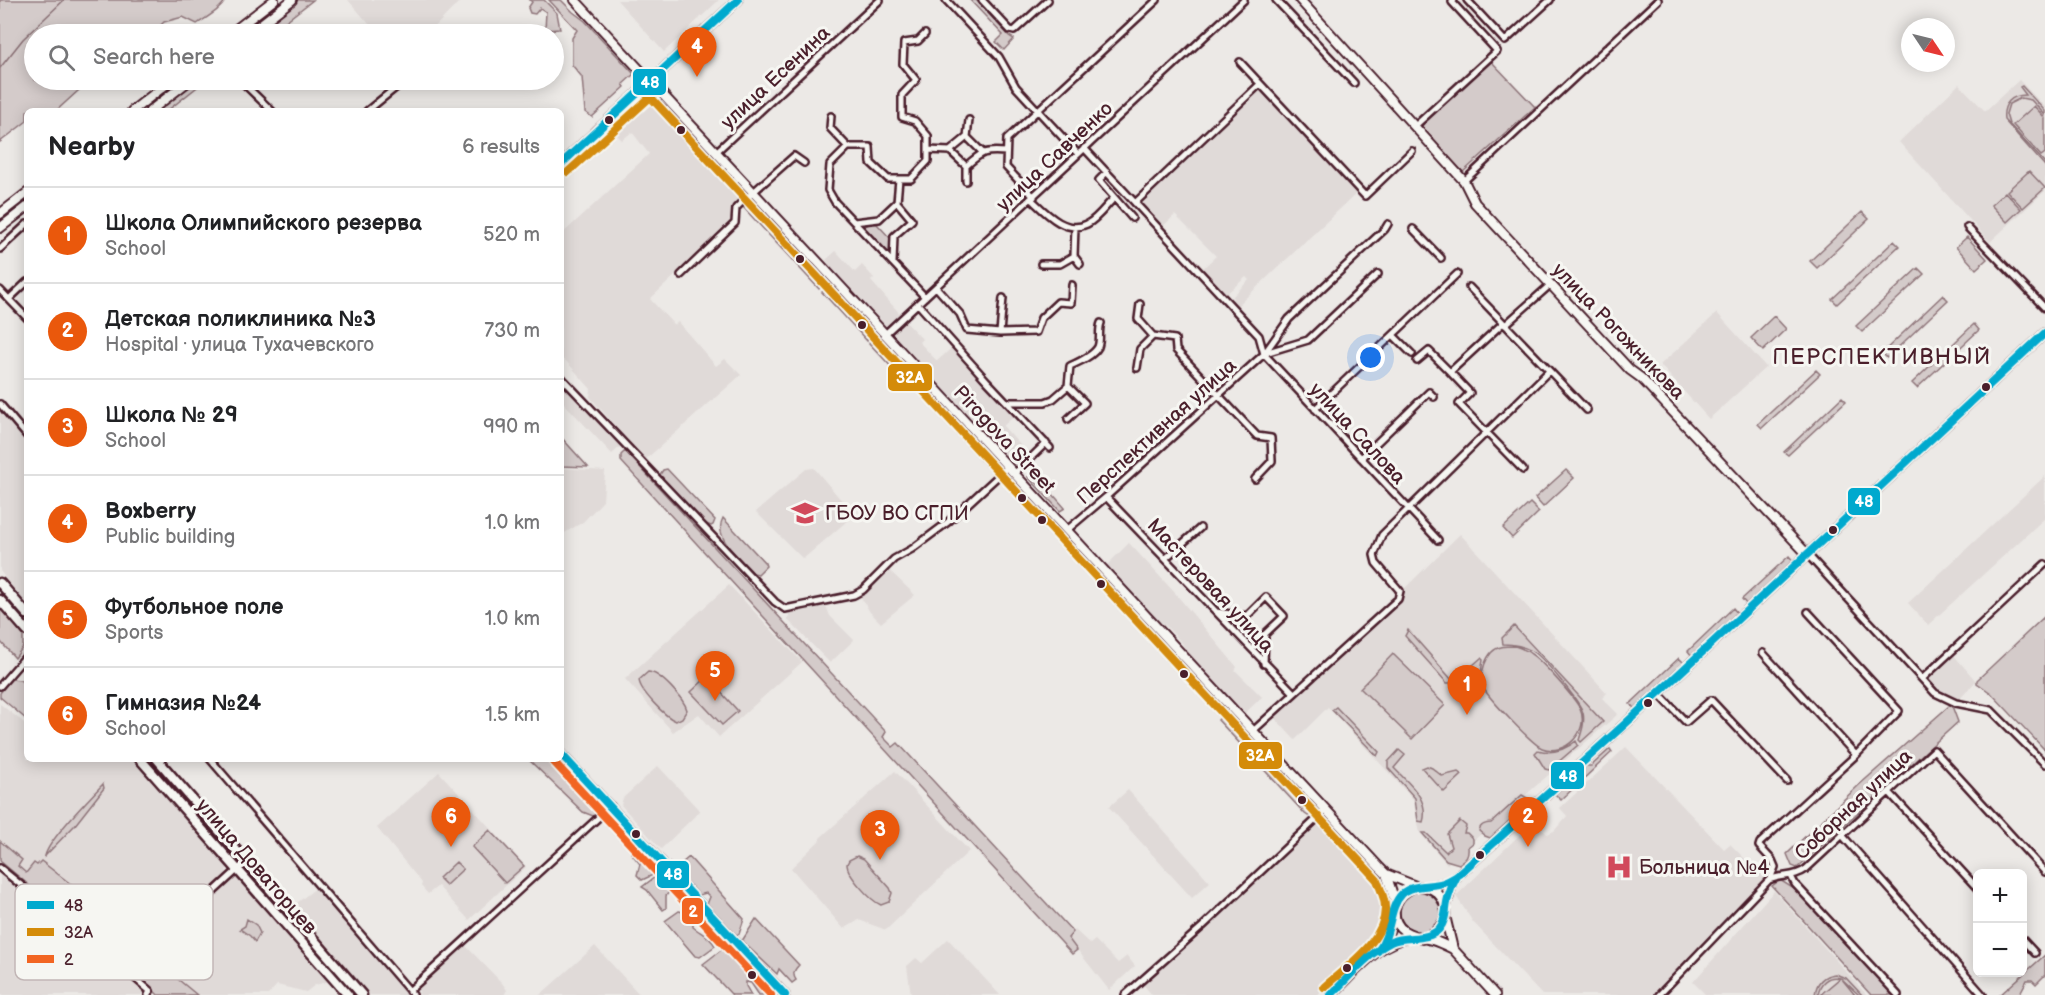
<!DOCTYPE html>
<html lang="en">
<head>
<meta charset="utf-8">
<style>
  body { margin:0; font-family:"Balsamiq Sans",sans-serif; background:#f6f6f6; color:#202124 }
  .controls { position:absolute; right:18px; bottom:18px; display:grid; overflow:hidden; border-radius:9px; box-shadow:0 3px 15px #0003 }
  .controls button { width:54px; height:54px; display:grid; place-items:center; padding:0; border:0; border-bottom:2px solid #e0e0e0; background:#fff; color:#202124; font:30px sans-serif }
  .compass { position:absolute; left:1901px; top:18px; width:54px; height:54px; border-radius:50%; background:#fff; box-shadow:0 3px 15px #0003; rotate:125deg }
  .you { position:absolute; left:1371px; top:358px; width:21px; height:21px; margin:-15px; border:4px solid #fff; border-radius:50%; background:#1a73e8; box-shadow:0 0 0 9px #1a73e833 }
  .badge { display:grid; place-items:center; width:39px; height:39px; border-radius:50%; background:#ea580c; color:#fff; font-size:20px; font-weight:700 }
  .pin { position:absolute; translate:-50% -50px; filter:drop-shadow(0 2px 3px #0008) }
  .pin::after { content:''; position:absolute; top:32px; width:21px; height:18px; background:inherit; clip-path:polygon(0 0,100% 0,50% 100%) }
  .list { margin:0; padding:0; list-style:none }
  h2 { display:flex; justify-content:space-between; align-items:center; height:78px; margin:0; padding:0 24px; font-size:26px }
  h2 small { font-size:20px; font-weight:400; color:#757577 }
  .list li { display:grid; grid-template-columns:39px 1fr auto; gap:18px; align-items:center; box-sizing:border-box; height:96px; padding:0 24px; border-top:2px solid #e0e0e0 }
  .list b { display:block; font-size:22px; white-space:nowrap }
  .list p { margin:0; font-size:20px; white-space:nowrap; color:#757577 }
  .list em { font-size:20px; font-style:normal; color:#757577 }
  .icon { flex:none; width:33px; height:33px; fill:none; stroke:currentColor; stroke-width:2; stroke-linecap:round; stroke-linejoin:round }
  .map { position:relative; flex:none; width:2045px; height:995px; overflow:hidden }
  .search { position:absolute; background:#fff; box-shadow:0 3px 15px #0003; left:24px; top:24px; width:540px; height:66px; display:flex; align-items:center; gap:15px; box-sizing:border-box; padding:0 21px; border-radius:33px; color:#757577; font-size:22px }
  .panel { position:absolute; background:#fff; box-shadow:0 3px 15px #0003; left:24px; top:108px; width:540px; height:654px; border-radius:9px }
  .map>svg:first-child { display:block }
  .built { fill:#e0dad8 }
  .green { fill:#d4cbca; stroke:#8f757a; stroke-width:1.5 }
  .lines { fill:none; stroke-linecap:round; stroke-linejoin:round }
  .stream { stroke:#886e73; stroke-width:1.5 }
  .street-casing { stroke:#4a1f2b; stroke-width:10 }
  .secondary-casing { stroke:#4a1f2b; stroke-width:12 }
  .primary-casing { stroke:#4a1f2b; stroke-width:13 }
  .street { stroke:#f6f6f2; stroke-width:5 }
  .secondary { stroke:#f6f6f2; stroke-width:8 }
  .primary { stroke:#f6f6f2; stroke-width:8 }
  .bus-1-casing { stroke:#f6f6f2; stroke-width:12 }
  .bus-2-casing { stroke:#f6f6f2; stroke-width:12 }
  .bus-3-casing { stroke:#f6f6f2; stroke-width:12 }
  .bus-1 { stroke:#00a9ce; stroke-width:8 }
  .bus-2 { stroke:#d48b09; stroke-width:8 }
  .bus-3 { stroke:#f26522; stroke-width:8 }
  .bus-dot { fill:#4a1f2b; stroke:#f6f6f2; stroke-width:2 }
  .labels { text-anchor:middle; stroke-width:6; stroke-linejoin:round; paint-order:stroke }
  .street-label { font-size:20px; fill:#4a1f2b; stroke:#f6f6f2 }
  .poi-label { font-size:20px; fill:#4a1f2b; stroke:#f6f6f2; text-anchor:start }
  .quarter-label { font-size:22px; letter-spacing:1.5px; fill:#4a1f2b; stroke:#f6f6f2 }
  .key { fill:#f6f6f2; stroke:#c2b6b6; stroke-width:1.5 }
  .key-label { font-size:16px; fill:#4a1f2b }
  .line-badge { stroke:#f6f6f2; stroke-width:2 }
  .badge-label { font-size:16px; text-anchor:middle; font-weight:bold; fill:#fff }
</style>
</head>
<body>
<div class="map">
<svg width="2045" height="995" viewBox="0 0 2045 995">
  <rect width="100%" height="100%" fill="#ece9e6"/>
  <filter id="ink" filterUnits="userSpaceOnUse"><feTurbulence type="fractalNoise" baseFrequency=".0167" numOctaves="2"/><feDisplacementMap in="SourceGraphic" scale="12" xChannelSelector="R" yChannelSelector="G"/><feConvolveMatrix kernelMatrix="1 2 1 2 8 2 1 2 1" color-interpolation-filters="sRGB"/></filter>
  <g filter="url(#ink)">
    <path class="built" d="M348 0H461L428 34H378Z
      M617 0H719L664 52Z
      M2019 80 2045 107V191L1990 242 1899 142 1959 84 1985 111Z
      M1258 87H1261L1358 192 1236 307 1232 300 1233 296 1249 280 1246 277 1226 294 1222 293 1200 271 1216 256 1175 215 1160 229 1139 204Z
      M653 94 658 97 672 112 743 189 744 193 735 208 734 221 650 299 674 325 678 322 716 366 725 359 741 375 646 459 631 446 632 445 590 397 591 389 566 361 561 359V235L649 154 632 132 622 140 613 131V127L642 98Z
      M836 251 855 272 862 265 874 278 871 281 901 315 889 325 885 326 830 266 826 260Z
      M1717 313 1766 367 1709 419 1660 365Z
      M904 320 922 339 919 342 937 361 954 346 1017 414 1003 426 1030 456 1020 465H1014L894 335 895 328Z
      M561 380 621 446 612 454 561 400Z
      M0 409 27 440V606L0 571Z
      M562 468 605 471 603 501 583 522 561 535Z
      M814 468 854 515 803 559 756 512 806 469Z
      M2045 476V518L1928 625 1908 603Z
      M1460 534 1607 693 1602 698 1618 714 1447 864 1420 833 1413 799 1328 707 1295 740 1273 716 1344 651 1350 649 1401 597 1402 591Z
      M1129 543 1175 593 1237 667 1235 670 1262 697 1245 713 1188 653 1182 643 1166 626 1155 618 1106 566Z
      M888 569 915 595 881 623 870 612 860 596Z
      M729 585 802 662 719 737 699 714 673 732 625 679Z
      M825 603 830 616 854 640 830 663 788 620 790 610Z
      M1952 653 1976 681 1958 701 1947 697 1937 689 1927 677Z
      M0 704 27 725V759H132L153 779 228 865 225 876 142 954 89 908 76 924 0 861Z
      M1626 747 1724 849 1730 844 1764 878 1652 995H1542L1473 922 1456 896 1534 821 1547 834 1554 831 1567 816 1560 808Z
      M658 766 700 811 661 849 621 805 623 798Z
      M895 771 969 851 886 930 859 920 844 929 791 868 820 840V838Z
      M439 772 526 867 469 920 438 886 428 894 421 886 422 883 377 828Z
      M1128 790 1210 882 1192 898 1109 807Z
      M1326 816 1384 880 1388 898 1387 914 1385 927 1377 942 1357 961H1354L1329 988 1324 989 1318 995H1152L1142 983 1321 817Z
      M0 872 142 986V995H0Z
      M234 877 241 880 247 886 330 981 315 985 306 992 277 985 268 995H197L148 955 227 879Z
      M316 888 410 995H370L314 930 308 919 293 906Z
      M1774 891 1867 995H1706L1693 982Z
      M1075 930 1090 944 1095 940 1118 963 1127 956 1135 966 1109 990 1068 938Z
      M948 939 1000 995H911L907 966 916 958 922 963Z
      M464 944 502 983 507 990 504 995H419L418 984Z
      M595 946 640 995H540Z"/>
    <path class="green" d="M0 0H226C218 12 208 16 197 24L183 17 164 22 152 34H34V80H90L56 111H27V121L0 142Z
      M295 0H313L269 34H251Z
      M530 0H544L557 13 560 29 545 30 546 12 540 8 535 14 530 13 528 8 532 2Z
      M549 0H561L573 12 585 21 634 74 623 84 625 87 592 117 585 112 582 77 572 65V38L577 30Z
      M970 0H976L1009 36 1014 39 1004 50 996 42 1003 35Z
      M1490 60 1535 107 1463 172 1422 129 1423 122Z
      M192 80H206L167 111H152Z
      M2022 86 2045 111V115L2031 100 2021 98 2009 104 2006 114 2009 124 2045 163V166L2004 120C2002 104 2011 95 2026 95L2020 87Z
      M2034 106 2045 118V153L2041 156 2013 125Z
      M2029 171 2045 188 2023 208 2007 191Z
      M2005 192 2021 209 2007 222 1991 205Z
      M747 200 754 201 825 278V283L819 289 742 206Z
      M1862 212 1869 219 1817 268 1810 261Z
      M871 223 877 224 890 238V253H887L863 227Z
      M1967 237 1987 259 1976 269 1956 247Z
      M1894 241 1899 246 1837 304 1832 299Z
      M1918 268 1924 274 1862 332 1856 326Z
      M829 286 834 287 845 299 834 305 822 292Z
      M1943 295 1948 300 1887 358 1882 353Z
      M841 303 869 333 867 341 835 306Z
      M1774 316 1786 329 1763 351 1751 338Z
      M1974 324 1979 330 1917 388 1912 383Z
      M872 332 883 341 903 363 897 373 869 343Z
      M1816 370 1820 374 1762 428 1758 424Z
      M928 387 1001 467 994 474 984 464 920 394Z
      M1842 397 1846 401 1788 455 1784 452Z
      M561 437 588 467 561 466Z
      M625 451 886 732 883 737 893 747 898 743 1073 932 1068 938 1077 950 1072 954 621 461V455Z
      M667 469 715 520 713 525 711 526 706 524 659 476 663 470Z
      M1566 470 1574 478 1543 507 1535 498Z
      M1030 476 1038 484 1043 483 1065 508 1060 511 1028 477Z
      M1530 503 1539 512 1512 538 1503 528Z
      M723 518 765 563 766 566 758 574 753 573C741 559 712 538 723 518Z
      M1789 556 1794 562 1747 605 1742 599Z
      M0 606 23 635V647L15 658 0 641Z
      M1733 608 1738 614 1692 656 1688 651Z
      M1132 614 1206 691V695L1203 697 1129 619V616Z
      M2045 616V750L1991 693 1977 683V680Z
      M1514 626 1603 722 1581 742 1579 740C1582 731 1585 722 1583 713 1580 701 1543 658 1534 652 1524 646 1514 644 1503 644L1502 638Z
      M1408 630 1452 680 1453 683H1447L1405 636Z
      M1515 646C1521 648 1527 650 1531 654 1540 659 1576 699 1580 709 1590 731 1565 757 1542 748 1532 744 1490 699 1484 689 1478 676 1486 650 1501 647 1505 646 1511 646 1515 646Z
      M1393 654 1445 705 1412 739 1360 688Z
      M1481 658 1483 660 1480 678 1476 680 1472 674 1457 688 1454 687 1455 681Z
      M1679 658 1684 663 1635 709 1630 704Z
      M648 672C660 672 684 699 687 710L682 718 676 721C665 717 640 691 639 680Z
      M707 677 738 711 722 725 691 692Z
      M11 679 20 680 27 686V720L0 697V693Z
      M1949 706H1952L1958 722 1797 868 1792 866 1787 854 1859 785Z
      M1336 707 1379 752 1377 756 1332 710Z
      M1225 713 1231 717 1316 809 1315 814 1308 816 1305 814 1218 720Z
      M1576 741 1578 745 1549 770 1545 769 1535 753 1538 750C1552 754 1564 751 1576 741Z
      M1610 749 1612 752 1561 800 1555 794 1585 766H1591Z
      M1399 750 1405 755 1394 768C1409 784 1430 799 1423 822L1418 821 1415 798 1388 768V762Z
      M145 759H152L242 862 238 864Z
      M557 759V762L563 765 601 805V809L593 816 583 812 529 760Z
      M1427 766 1432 768 1442 776 1458 772 1462 775 1444 792 1422 768Z
      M103 784 104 788 75 825 45 856C49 839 90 798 103 784Z
      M1522 795 1529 799 1530 802 1490 838 1485 836 1479 831C1480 825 1486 823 1491 823Z
      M1460 821 1466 826 1464 833H1467L1473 839V843L1468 847C1469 856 1466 860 1459 864L1446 860 1422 833H1426L1446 852 1451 847 1447 834Z
      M490 830 524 866 505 883 472 847Z
      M0 841 22 860 18 866 26 873 34 863 37 865 41 861 77 889 60 911 0 861Z
      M639 843 642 847 640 851 647 858 653 855 655 857 657 869 655 874 642 880 637 875 640 864 631 853V848Z
      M857 856 864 859 890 888 892 893 889 902 881 905C871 901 847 875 847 864L849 860Z
      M689 857 744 919 739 934 734 935 707 904 710 897 706 893 699 895 678 872 681 864Z
      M456 862 463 869 446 885 439 878Z
      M248 869 358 995H353L246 872Z
      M659 874 671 889 666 896V908L663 910 647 890 642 887Z
      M1780 880 1799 892 1895 995H1871L1772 886Z
      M1400 912a20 20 0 1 1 40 0a20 20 0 1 1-40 0Z
      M200 907 202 908 151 957 197 995H158L139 975 140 963Z
      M679 911 683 912 693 922V927C700 933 711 937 715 946L700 957 695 956 665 921Z
      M247 919 256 925 260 933 255 942 250 936 240 929 245 926Z
      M756 919 799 965C794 970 792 974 796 980L792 983 779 969 777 974 742 941Z
      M729 944 738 948 731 954 734 957C742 954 745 958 751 964L747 969 757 981 764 979 766 982 763 989 774 992 775 995H759L751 983 746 982V986L751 995H732L703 964Z
      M2045 955V975L2036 984 2032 980H2027L2019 995H2000Z
      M1835 974 1846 978 1862 995H1859L1841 978 1855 995H1820L1840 978C1828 975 1819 983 1818 995H1815C1816 983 1823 975 1835 974Z"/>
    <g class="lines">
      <path class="stream" d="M0 68 23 39 64 0"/>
      <defs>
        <path id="street" d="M946 0 999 57 1016 87 1078 154
          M982 0 1010 30 1014 31 1048 0
          M1276 0 1354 83
          M1467 0 1505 41 1550 0
          M925 34 918 41 904 43 903 64 916 80 902 95V117L915 121 928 136V150L950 151 966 166
          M1240 62 1365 196 1412 151
          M240 80 272 111
          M367 111 399 85 400 80
          M831 116 830 128 848 147H870L871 163 888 179H911L928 161V150
          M969 120 967 137 982 152
          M1415 126 1497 51 1452 2 1454 0
          M848 147 830 165 828 190 835 202 925 297
          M1084 148 1259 336 1264 354 1438 540
          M950 151 967 137
          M716 152 880 0
          M1107 172 1099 180 1132 218
          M966 181V166C982 152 984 150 1006 152
          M1464 181 1658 0
          M1034 197 1006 167 1007 139 1157 0
          M1031 199C1045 212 1065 235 1087 224 1097 219 1106 206 1114 198
          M1135 203 1260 84
          M854 222 879 219 897 202 899 179
          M1075 227 1074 256 1080 264
          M1967 227 2045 308
          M1413 229 1441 258
          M0 249 27 224
          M893 263 894 236 912 220 897 202
          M1041 264H1060L1074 256
          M681 275 735 223 736 208 740 204 794 156 804 163
          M936 287 960 314 967 330 1000 333 1036 332 1041 318 1058 302 1071 303 1072 285
          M1469 287 1587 410
          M0 290 27 318
          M9 299 27 282
          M918 304 987 381 1050 448
          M1140 304 1138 319 1153 336
          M1505 325 1550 285
          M1000 333 1003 298
          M884 335 1244 0
          M1393 335 1412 354
          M1153 336 1175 339 1176 350 1257 436 1271 438 1272 461 1255 479
          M1265 353 1308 340 1378 274
          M1417 361 1429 351 1450 372 1503 323
          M1137 368 1140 349 1153 336
          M1450 372 1470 393 1459 404 1523 470
          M561 377 775 602 785 609 854 595 863 590 894 559 912 549 948 522 1008 467
          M1007 402H1045L1053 399 1068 386 1070 366C1079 362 1093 356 1098 347 1101 340 1098 330 1101 323
          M0 404 27 436
          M1315 409 1457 274
          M1068 419 1085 403 1068 386
          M1361 458 1429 392 1434 397
          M1014 474 1046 443
          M1106 497 1294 693
          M1067 530 1106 497 1264 354 1289 319 1385 229 1388 224
          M1808 555 1935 693 1956 703 1991 710 2045 764
          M1166 558 1200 528
          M1216 612 1247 616 1266 597 1284 616 1265 634 1264 664
          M1763 653 1856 755
          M1922 679 2045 564
          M0 686 27 655
          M1658 693 1686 722 1711 700 1787 781
          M1253 731 1398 599 1400 591 1376 563 1374 555 1382 535 1549 371
          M210 759 413 995
          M1889 792 1978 889
          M1842 835 1983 995
          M0 868 129 973
          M1791 876 1795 884 1898 995
          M1770 879 1775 867 1772 860 1759 846 1760 843 1856 755 1899 711 1808 612
          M2022 939 2035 953
          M409 991 611 806
          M148 995 150 991 129 973 136 963 246 862
          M1125 995 1203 926 1326 810
          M1659 995 1769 880C1782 874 1794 878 1806 869L1934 750 2045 872"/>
        <path id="secondary" d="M575 0 1380 868 1386 874 1418 887
          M1300 0 1464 181 1475 203 1630 370 1641 378 1808 555
          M230 34 274 0
          M248 34 292 0
          M132 111 172 80
          M150 111 190 80
          M561 164 738 0
          M0 214 27 193
          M0 228 27 207
          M561 754 785 995
          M1386 874 1396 904
          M1426 887 1449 882 1457 876 1625 724 2045 333
          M1446 906 1452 885 1456 878
          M1446 920 1453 949 1495 995
          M1422 939C1469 920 1436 872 1407 891 1401 895 1396 902 1395 909 1392 933 1415 936 1432 940 1439 942 1447 946 1453 949
          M1382 948 1392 924 1394 915
          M1331 995C1355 973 1378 941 1412 937"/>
        <path id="primary" d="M0 583 27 614
          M0 600 27 631
          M140 759 348 995
          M157 759 362 995"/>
      </defs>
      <use href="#street" class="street-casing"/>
      <use href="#secondary" class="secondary-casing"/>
      <use href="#primary" class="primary-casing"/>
      <use href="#street" class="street"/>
      <use href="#secondary" class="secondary"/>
      <use href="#primary" class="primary"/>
      <defs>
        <path id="bus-1" d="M561 164 738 0
          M561 754 785 995
          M1378 951C1392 934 1388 908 1402 894 1412 884 1430 887 1443 883 1449 881 1454 878 1460 874
          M1331 995C1349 977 1367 954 1391 942 1406 935 1427 942 1439 929 1447 920 1445 908 1448 898 1450 890 1453 883 1457 876L1625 724 2045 333"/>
        <path id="bus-2" d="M643 89C888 353 1131 618 1377 880 1380 888 1385 898 1385 907 1386 941 1346 967 1324 987
          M568 172 658 90"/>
        <path id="bus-3" d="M553 761 771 995"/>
      </defs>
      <use href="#bus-1" class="bus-1-casing"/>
      <use href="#bus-2" class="bus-2-casing"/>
      <use href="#bus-3" class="bus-3-casing"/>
      <use href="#bus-1" class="bus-1"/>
      <use href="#bus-2" class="bus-2"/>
      <use href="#bus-3" class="bus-3"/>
    </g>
  </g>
  <defs>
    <symbol id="university-bare" viewBox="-9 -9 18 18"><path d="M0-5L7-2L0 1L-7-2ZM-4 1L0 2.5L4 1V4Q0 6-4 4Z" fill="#d1495b" stroke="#f6f6f2" stroke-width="2.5" paint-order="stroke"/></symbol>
    <symbol id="hospital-bare" viewBox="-9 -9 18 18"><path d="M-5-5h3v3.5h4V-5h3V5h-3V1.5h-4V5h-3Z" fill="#d1495b" stroke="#f6f6f2" stroke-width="2.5" paint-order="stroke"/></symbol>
  </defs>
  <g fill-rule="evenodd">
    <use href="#university-bare" x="786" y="494" width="38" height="38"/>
    <use href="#hospital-bare" x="1600" y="848" width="38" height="38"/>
  </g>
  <g class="bus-dot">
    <circle cx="609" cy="120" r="5"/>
    <circle cx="681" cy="130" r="5"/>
    <circle cx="800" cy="259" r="5"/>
    <circle cx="862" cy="325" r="5"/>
    <circle cx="1986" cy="387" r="5"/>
    <circle cx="1022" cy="498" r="5"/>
    <circle cx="1042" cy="520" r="5"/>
    <circle cx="1833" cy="530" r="5"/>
    <circle cx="1101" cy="584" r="5"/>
    <circle cx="1184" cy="674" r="5"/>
    <circle cx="1648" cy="703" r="5"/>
    <circle cx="1302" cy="800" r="5"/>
    <circle cx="636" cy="834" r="5"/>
    <circle cx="1480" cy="855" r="5"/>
    <circle cx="1347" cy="968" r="5"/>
    <circle cx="752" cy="975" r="5"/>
  </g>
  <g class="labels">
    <g class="street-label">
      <text transform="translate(775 77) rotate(-43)" y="7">улица Есенина</text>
      <text transform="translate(1054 156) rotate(-43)" y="7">улица Савченко</text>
      <text transform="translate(1619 331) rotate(46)" y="7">улица Рогожникова</text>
      <text transform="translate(1156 431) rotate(-42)" y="7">Перспективная улица</text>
      <text transform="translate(1358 433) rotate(47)" y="7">улица Салова</text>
      <text transform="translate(1005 439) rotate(47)" y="7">Pirogova Street</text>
      <text transform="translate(1211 585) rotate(47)" y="7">Мастеровая улица</text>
      <text transform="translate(1853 804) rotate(-43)" y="7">Соборная улица</text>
      <text transform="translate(257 866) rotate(49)" y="7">улица Доваторцев</text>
    </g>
    <g class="poi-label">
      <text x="825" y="520">ГБОУ ВО СГПИ</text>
      <text x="1639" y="874">Больница №4</text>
    </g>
    <g class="quarter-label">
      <text x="1882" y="364">ПЕРСПЕКТИВНЫЙ</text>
    </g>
  </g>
  <rect x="15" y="884" width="198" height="96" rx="9" class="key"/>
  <rect x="27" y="901" width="27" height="8" fill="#00a9ce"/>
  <rect x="27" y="928" width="27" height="8" fill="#d48b09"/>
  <rect x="27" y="955" width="27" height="8" fill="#f26522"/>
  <g class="key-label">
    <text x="64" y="911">48</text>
    <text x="64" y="938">32A</text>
    <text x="64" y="965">2</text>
  </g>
  <g class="line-badge">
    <rect x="632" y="68" width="35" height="28" rx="6" fill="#00a9ce"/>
    <rect x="887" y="363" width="46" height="29" rx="6" fill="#d48b09"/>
    <rect x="1847" y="487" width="34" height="29" rx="6" fill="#00a9ce"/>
    <rect x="1238" y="741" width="45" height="29" rx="6" fill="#d48b09"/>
    <rect x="1550" y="761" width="35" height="29" rx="6" fill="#00a9ce"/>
    <rect x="656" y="860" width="34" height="29" rx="6" fill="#00a9ce"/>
    <rect x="681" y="897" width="23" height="28" rx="6" fill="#f26522"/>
  </g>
  <g class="badge-label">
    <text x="650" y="88">48</text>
    <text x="910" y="383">32A</text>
    <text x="1864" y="507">48</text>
    <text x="1260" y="761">32A</text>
    <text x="1568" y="782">48</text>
    <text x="673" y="880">48</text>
    <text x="693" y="917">2</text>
  </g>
</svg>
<div class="controls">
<button>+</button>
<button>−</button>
</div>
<svg class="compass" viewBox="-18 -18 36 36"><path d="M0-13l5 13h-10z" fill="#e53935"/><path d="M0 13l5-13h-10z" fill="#757577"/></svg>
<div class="you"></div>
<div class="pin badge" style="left:1467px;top:715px">1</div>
<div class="pin badge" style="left:1528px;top:847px">2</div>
<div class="pin badge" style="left:880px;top:860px">3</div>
<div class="pin badge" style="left:697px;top:77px">4</div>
<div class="pin badge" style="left:715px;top:701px">5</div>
<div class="pin badge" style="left:451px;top:847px">6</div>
<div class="search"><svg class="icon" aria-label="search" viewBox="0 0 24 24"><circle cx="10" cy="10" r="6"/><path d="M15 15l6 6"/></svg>Search here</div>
<section class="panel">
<h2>Nearby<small>6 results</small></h2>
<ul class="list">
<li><span class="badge">1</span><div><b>Школа Олимпийского резерва</b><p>School</p></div><em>520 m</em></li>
<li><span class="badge">2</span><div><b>Детская поликлиника №3</b><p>Hospital · улица Тухачевского</p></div><em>730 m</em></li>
<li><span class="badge">3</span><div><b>Школа № 29</b><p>School</p></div><em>990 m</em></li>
<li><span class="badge">4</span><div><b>Boxberry</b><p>Public building</p></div><em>1.0 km</em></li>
<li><span class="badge">5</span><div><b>Футбольное поле</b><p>Sports</p></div><em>1.0 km</em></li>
<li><span class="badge">6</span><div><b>Гимназия №24</b><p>School</p></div><em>1.5 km</em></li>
</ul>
</section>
</div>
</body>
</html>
